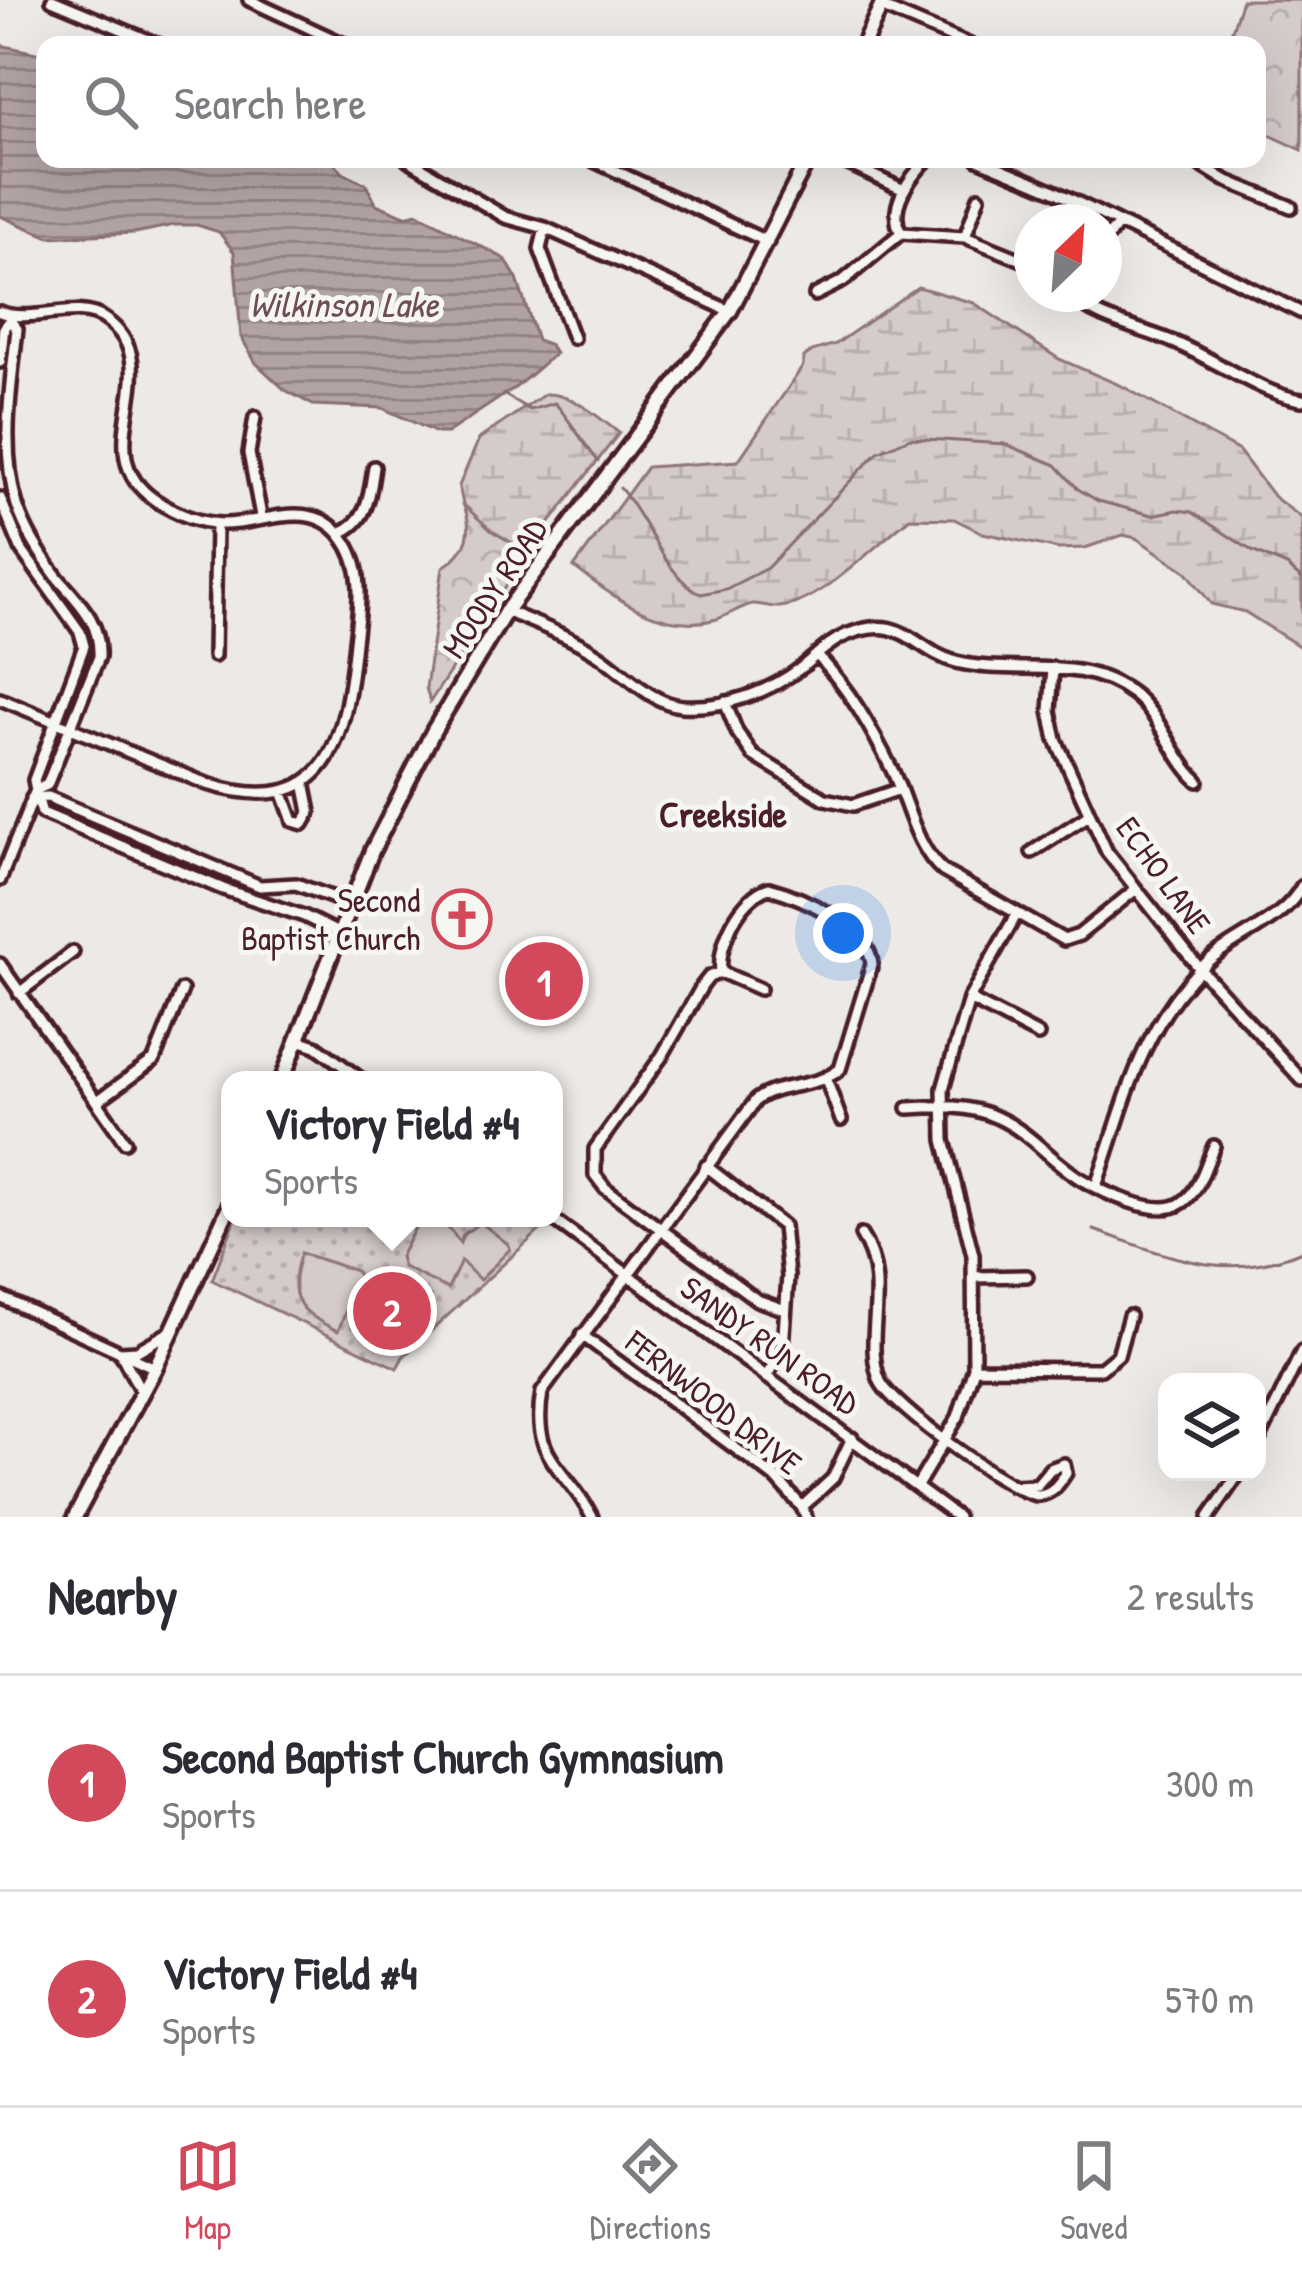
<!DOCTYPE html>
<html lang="en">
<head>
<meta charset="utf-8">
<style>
  body { margin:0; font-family:"Patrick Hand",sans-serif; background:#f7f7f7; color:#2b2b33 }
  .controls { position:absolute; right:36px; bottom:36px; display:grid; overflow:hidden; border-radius:24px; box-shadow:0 12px 48px #0002 }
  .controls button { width:108px; height:108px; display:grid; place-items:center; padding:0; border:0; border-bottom:3px solid #e1e1e2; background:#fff; color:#2b2b33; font:60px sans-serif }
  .compass { position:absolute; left:1014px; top:204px; width:108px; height:108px; border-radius:50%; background:#fff; box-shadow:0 12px 48px #0002; rotate:25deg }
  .you { position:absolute; left:843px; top:933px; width:42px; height:42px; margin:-30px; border:9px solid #fff; border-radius:50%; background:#1a73e8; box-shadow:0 0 0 18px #1a73e833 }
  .badge { display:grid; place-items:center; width:78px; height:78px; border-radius:50%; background:#d1495b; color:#fff; font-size:39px; font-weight:700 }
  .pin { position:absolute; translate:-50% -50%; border:6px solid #fff; box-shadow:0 3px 12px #0006 }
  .popup { position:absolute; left:221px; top:1071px; width:342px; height:156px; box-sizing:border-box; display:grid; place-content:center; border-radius:24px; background:#fff; filter:drop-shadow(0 3px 9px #0005); font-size:39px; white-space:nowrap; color:#7c7c81 }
  .popup b { font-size:45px; color:#2b2b33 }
  .popup::after { content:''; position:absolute; left:50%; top:100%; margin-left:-24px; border:24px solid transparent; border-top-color:#fff }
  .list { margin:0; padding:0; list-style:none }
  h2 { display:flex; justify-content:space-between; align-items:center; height:156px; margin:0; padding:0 48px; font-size:51px }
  h2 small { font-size:39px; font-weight:400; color:#7c7c81 }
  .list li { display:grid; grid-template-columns:78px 1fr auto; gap:36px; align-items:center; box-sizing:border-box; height:216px; padding:0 48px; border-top:3px solid #e1e1e2 }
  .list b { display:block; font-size:45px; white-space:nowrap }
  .list p { margin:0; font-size:39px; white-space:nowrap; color:#7c7c81 }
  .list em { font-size:39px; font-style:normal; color:#7c7c81 }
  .icon { flex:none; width:66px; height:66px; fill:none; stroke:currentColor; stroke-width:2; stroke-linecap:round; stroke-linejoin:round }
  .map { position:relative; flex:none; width:1302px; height:1517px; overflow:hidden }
  .search { position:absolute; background:#fff; box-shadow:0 12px 48px #0002; left:36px; right:36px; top:36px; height:132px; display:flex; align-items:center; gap:30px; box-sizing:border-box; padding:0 42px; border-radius:24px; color:#7c7c81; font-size:45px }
  .sheet { height:588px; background:#fff }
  nav { display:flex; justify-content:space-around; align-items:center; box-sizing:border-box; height:168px; border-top:3px solid #e1e1e2; background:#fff; font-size:33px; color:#7c7c81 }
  nav a { display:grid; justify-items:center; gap:6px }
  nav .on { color:#d1495b }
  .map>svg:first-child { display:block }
  .grass { fill:url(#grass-dots); stroke:#8f757a; stroke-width:3 }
  .forest { fill:url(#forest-crowns); stroke:#8f757a; stroke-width:3 }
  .wetland { fill:url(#wetland-marsh); stroke:#8f757a; stroke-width:3 }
  .garden { fill:#d4cbca; stroke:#8f757a; stroke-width:3 }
  .water { fill:url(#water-rules); stroke:#886e73; stroke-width:3 }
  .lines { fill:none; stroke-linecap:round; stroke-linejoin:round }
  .stream { stroke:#886e73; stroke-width:3 }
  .minor-casing { stroke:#4a1f2b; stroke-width:18 }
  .major-casing { stroke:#4a1f2b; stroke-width:21 }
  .minor { stroke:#f6f6f2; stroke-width:9 }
  .major { stroke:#f6f6f2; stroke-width:12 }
  .labels { text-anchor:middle; stroke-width:10; stroke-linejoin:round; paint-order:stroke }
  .street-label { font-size:33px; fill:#4a1f2b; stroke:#f6f6f2 }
  .poi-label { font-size:33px; fill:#4a1f2b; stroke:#f6f6f2; text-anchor:end }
  .water-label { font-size:36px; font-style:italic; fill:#6e4d55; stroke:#f6f6f2 }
  .neighbourhood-label { font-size:36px; font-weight:bold; fill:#4a1f2b; stroke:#f6f6f2 }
</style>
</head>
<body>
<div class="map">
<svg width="1302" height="1517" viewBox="0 0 1302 1517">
  <defs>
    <pattern id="grass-dots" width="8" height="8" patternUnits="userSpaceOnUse" patternTransform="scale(3)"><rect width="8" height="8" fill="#d4cbca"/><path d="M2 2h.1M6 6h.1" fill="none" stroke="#b8aeae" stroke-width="1.8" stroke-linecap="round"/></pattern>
    <pattern id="forest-crowns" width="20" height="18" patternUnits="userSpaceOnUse" patternTransform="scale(3)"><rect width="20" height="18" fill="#d4cbca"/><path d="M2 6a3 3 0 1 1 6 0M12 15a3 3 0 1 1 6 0" fill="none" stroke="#b8aeae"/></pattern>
    <pattern id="wetland-marsh" width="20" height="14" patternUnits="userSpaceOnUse" patternTransform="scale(3)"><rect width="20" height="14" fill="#d4cbca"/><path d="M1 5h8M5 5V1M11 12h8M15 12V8" fill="none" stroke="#b8aeae"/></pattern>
    <pattern id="water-rules" width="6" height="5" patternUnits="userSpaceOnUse" patternTransform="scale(3)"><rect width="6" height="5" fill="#b1a2a3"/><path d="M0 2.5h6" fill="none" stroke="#928385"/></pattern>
  </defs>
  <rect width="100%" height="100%" fill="#ece9e6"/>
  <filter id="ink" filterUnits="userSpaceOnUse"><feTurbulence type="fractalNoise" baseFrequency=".00833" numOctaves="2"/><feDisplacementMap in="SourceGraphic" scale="24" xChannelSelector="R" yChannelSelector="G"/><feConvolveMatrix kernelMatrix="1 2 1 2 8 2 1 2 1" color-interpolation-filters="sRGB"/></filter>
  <g filter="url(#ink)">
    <path class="grass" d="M236 1218H543L549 1222 403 1357 397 1368 212 1280Z"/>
    <path class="forest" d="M1242 0H1302V150L1257 129V45H1227Z
      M463 504 491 530 524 550 532 546 430 702 426 688 443 567C467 552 475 531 463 504Z"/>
    <path class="wetland" d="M918 287 974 303 1059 359 1122 386 1239 451 1274 497 1302 518V648L1245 612 1211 604 1187 572 1136 538 1123 535 1085 548 1059 549 983 533 954 519 910 518C877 543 820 604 780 607 770 608 761 603 752 604 740 607 729 615 717 619 663 634 616 599 574 567L647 467 738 461 803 366 804 357 812 351 836 344Z
      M545 394C573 393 598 417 619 433L532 546 524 550 491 530 463 504 459 486 479 439Z"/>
    <path class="garden" d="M420 1218C441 1218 449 1227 460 1243L463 1235 480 1222 508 1244 510 1249 480 1280 461 1261 448 1289 403 1267 400 1257Z
      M301 1253 356 1271 359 1278 338 1331C297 1312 286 1296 301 1253Z
      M383 1276 431 1297C412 1341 396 1347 352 1327L375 1279Z"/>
    <path class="water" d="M0 45 45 55V159H330L343 173 366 184 376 204 405 216 417 213 505 259 517 279 537 340 550 345 555 354 516 387 447 433H437L382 408 313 405 285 390 256 363 241 337 234 252 219 232 197 225H174L135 233 49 237 0 216Z"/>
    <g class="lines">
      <path class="stream" d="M503 394 530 410 555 403C570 420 583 443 598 461
        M620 488C646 517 667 579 701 594L726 589 767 568 878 452 910 438 1005 444 1056 465 1078 489 1098 501 1152 515 1177 510 1192 512 1252 551 1287 566 1302 579
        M1094 1230C1167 1255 1225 1284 1302 1251"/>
      <defs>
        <path id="minor" d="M52 0 160 45
          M249 0 346 45
          M881 7 970 45
          M407 159 505 217 545 228 730 311
          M590 159 768 242
          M838 159 904 190
          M978 159 1052 190 1302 313
          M1191 159 1225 180 1291 207
          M545 228 540 249 573 338
          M901 233C887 207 910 177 928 159
          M965 237 979 197
          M1104 240 1120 224
          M1068 294C1098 321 1135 326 1171 341 1212 357 1260 394 1302 400
          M815 295 843 281 901 233 965 237 1032 264
          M0 312C33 325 77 299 106 320 173 367 82 452 155 500 175 513 198 523 222 524 262 525 311 496 342 537 366 568 359 607 355 642 345 741 329 821 207 784L0 699
          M11 322 17 329C11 386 0 449 17 505 25 530 42 557 58 578 80 604 101 622 99 657L47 785 36 790
          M0 362 4 327 12 317
          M255 417 249 453 261 516
          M0 498 22 551 80 632 84 646 34 780 36 790 0 880
          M339 533C368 523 370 494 374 467
          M506 611C537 624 569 636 597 654 624 671 649 703 682 706 723 709 770 692 802 667 816 656 829 642 846 635 903 611 912 650 956 662 1016 677 1079 653 1133 694 1162 716 1171 756 1198 781
          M817 655C850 690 872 729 893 772 908 804 916 848 943 871L1064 940 1079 935 1135 890
          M214 656 216 524
          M1053 668 1050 711 1056 740 1107 852 1200 969 1302 1080
          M725 702 737 732 753 755 825 799 853 805 900 789
          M282 791 293 821 303 824 310 812 304 782
          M32 798 48 797 260 886 296 884 350 904
          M38 800 42 813 223 889 304 916 338 933
          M1032 852 1089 815
          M0 964 125 1142
          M721 972 709 977 702 986 662 1056 595 1149V1175L605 1188 757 1300 785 1310
          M721 972 760 989
          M19 993 73 952
          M969 999 1038 1035
          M298 1040 316 1046 362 1080
          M826 1079 841 1120
          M99 1100 154 1060 182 990
          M908 1108C939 1106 969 1104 998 1118 1031 1133 1050 1160 1079 1178 1102 1192 1159 1220 1183 1202 1200 1190 1206 1164 1214 1146
          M706 1166 783 1226 788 1276 783 1348 766 1377
          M1096 1186C1125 1105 1137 1034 1201 968 1230 937 1282 924 1302 886
          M551 1218 957 1517
          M861 1235C893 1284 862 1337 880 1381 889 1404 1013 1495 1038 1495 1052 1494 1059 1484 1066 1473L1064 1464 1050 1469 1037 1485 1012 1486
          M974 1277 1027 1276
          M0 1297 155 1368
          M582 1335 777 1479 802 1507 806 1517
          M974 1368 1101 1369 1118 1355 1129 1316
          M142 1393 120 1352 137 1351 170 1332
          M1257 1444 1302 1351
          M917 1486 958 1417 974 1368 973 1255 944 1140 943 1089 969 999 1016 915
          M802 1507 833 1478 852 1438
          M592 1517C566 1465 530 1461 542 1392L756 1100C780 1082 816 1089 840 1069L872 964C869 927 802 897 769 888 741 896 717 944 721 972
          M1209 1517 1240 1472"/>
        <path id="major" d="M863 45 884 0
          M282 1080 372 851 434 730 506 611 730 311 808 159
          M75 1517 155 1368 230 1205"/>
      </defs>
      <use href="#minor" class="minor-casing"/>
      <use href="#major" class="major-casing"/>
      <use href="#minor" class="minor"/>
      <use href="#major" class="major"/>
    </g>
  </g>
  <defs>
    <symbol id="church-ring" viewBox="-11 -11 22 22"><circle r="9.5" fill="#f6f6f2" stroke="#d1495b" stroke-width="1.5"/><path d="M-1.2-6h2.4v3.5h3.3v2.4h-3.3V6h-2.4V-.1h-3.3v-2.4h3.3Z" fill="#d1495b"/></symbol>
  </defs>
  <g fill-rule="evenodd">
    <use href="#church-ring" x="429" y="886" width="66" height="66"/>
  </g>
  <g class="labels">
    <g class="street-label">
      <text transform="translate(494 588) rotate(-56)" y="12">MOODY ROAD</text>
      <text transform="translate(1164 875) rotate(54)" y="12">ECHO LANE</text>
      <text transform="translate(770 1345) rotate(36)" y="12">SANDY RUN ROAD</text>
      <text transform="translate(714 1402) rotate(38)" y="12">FERNWOOD DRIVE</text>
    </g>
    <g class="poi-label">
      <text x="420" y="912">Second<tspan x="420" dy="38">Baptist Church</tspan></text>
    </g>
    <g class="water-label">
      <text x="344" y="317">Wilkinson Lake</text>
    </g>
    <g class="neighbourhood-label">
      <text x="723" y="827">Creekside</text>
    </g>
  </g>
</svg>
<div class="controls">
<button><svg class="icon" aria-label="layers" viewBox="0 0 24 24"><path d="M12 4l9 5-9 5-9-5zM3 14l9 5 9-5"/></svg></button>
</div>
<svg class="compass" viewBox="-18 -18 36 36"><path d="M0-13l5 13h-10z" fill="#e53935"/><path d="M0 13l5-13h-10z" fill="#7c7c81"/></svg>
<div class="you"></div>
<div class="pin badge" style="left:544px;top:981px">1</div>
<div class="pin badge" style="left:392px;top:1311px">2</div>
<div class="popup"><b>Victory Field #4</b>Sports</div>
<div class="search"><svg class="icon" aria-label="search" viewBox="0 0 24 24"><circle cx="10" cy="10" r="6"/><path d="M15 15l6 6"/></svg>Search here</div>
</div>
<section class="sheet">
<h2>Nearby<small>2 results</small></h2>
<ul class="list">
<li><span class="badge">1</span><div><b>Second Baptist Church Gymnasium</b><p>Sports</p></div><em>300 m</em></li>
<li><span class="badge">2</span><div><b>Victory Field #4</b><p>Sports</p></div><em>570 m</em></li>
</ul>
</section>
<nav>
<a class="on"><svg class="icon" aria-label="map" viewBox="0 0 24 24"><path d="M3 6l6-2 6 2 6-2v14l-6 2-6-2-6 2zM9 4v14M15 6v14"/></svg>Map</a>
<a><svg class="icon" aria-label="directions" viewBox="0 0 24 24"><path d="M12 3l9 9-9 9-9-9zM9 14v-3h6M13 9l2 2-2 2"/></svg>Directions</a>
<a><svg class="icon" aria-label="saved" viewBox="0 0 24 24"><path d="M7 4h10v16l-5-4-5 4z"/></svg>Saved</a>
</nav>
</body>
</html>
